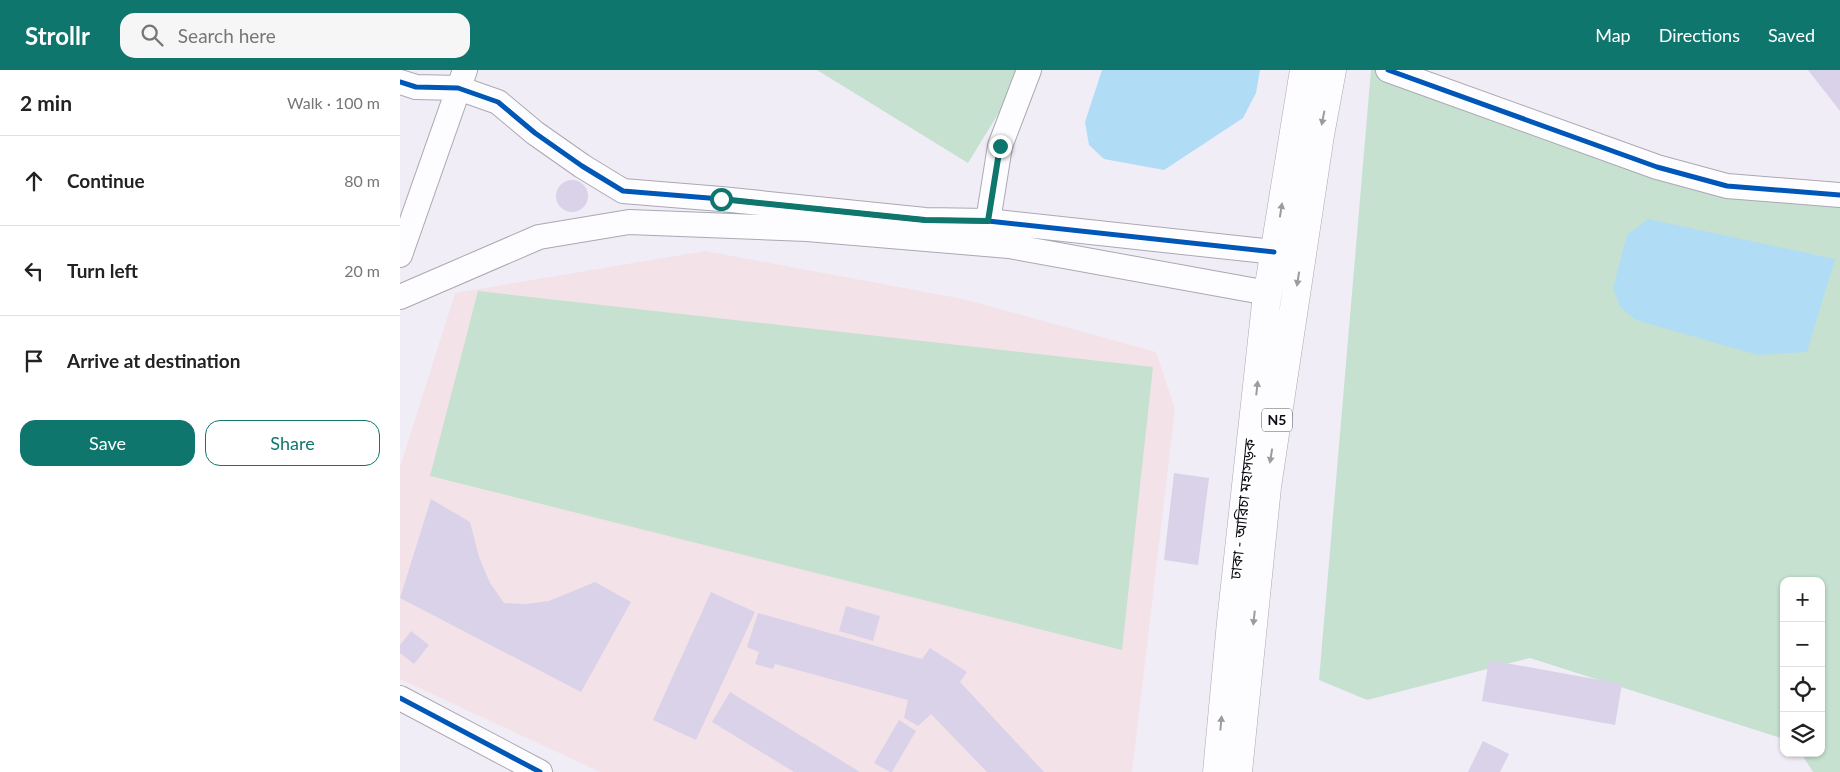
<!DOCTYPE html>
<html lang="en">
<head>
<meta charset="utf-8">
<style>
  body { margin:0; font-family:Lato,"Noto Sans Bengali",sans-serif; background:#f6f6f6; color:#222 }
  .controls { position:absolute; right:15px; bottom:15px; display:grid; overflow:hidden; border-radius:10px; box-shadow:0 1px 4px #0004 }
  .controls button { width:45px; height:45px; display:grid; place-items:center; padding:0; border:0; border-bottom:1px solid #e0e0e0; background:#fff; color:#222; font:25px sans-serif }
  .stop { position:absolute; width:15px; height:15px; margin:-11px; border:4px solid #0f766e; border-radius:50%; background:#fff }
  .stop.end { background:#0f766e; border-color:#fff; box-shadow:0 1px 5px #0008 }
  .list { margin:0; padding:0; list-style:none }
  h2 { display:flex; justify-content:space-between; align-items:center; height:65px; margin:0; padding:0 20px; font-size:21px }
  h2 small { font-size:16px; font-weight:400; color:#767676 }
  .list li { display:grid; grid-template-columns:32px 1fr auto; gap:15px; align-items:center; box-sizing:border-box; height:90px; padding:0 20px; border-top:1px solid #e0e0e0 }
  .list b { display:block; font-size:19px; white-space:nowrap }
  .list em { font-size:16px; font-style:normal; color:#767676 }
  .actions { display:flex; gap:10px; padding:15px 20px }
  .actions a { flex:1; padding:11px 0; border:1px solid #0f766e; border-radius:15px; text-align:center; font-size:18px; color:#0f766e }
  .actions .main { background:#0f766e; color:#fff }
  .icon { flex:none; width:28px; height:28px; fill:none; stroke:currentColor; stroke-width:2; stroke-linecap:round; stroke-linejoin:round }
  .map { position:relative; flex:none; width:1440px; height:702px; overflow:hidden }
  header { display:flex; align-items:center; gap:30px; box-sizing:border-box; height:70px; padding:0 25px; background:#0f766e; color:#fff }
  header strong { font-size:24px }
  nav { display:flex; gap:28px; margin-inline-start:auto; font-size:18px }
  .search { width:350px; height:45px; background:#f6f6f6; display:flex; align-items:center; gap:12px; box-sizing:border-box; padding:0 18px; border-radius:15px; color:#767676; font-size:19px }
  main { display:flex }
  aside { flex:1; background:#fff }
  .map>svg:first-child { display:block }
  .education { fill:#f3e3e8 }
  .green { fill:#c6e1d0 }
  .water { fill:#b0dcf5 }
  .building { fill:#d9d2e8 }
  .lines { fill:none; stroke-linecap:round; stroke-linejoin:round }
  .minor-casing { stroke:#aba8b2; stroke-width:26 }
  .highway-casing { stroke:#aba8b2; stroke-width:29 }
  .minor { stroke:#fdfcfe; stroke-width:24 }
  .highway { stroke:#fdfcfe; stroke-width:28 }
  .cycleway-casing { stroke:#fff; stroke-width:8 }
  .cycleway { stroke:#0057b8; stroke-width:5 }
  .oneway { fill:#9d9ba0 }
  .route { stroke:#0f766e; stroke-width:6 }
  .labels { text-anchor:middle; stroke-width:4; stroke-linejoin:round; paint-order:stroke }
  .shield { fill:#fff; stroke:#56545a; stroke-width:1 }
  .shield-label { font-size:14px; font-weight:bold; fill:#0d0a13 }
  .street-label { font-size:15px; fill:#0d0a13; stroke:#fff }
</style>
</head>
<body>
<header>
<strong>Strollr</strong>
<div class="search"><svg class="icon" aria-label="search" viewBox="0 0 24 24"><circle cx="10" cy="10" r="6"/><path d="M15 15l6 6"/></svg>Search here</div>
<nav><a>Map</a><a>Directions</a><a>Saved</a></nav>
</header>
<main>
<aside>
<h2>2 min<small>Walk · 100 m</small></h2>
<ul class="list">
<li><svg class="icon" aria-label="ahead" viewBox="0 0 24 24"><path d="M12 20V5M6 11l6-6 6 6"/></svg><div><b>Continue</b></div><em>80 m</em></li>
<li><svg class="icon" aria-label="left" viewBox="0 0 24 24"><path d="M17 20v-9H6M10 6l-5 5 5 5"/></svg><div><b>Turn left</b></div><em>20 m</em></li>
<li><svg class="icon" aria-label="arrive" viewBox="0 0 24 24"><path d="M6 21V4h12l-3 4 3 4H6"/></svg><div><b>Arrive at destination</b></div></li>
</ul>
<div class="actions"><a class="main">Save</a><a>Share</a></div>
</aside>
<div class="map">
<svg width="1440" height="702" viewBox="0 0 1440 702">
  <rect width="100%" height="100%" fill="#f0edf7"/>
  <path class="education" d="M305 181 563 229 756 282 775 339 732 702H200L0 609V397L55 223Z"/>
  <path class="green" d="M417 0H625L568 93Z
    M971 0H1004L1327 116 1440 120V702H1413L1401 683H1421V511H1384V669L1130 588 967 630 919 610Z
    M78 221 753 297 722 580 30 406Z"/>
  <path class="water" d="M702 0H860L856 23 843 48 764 100 704 89 689 75 685 52Z
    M1248 149 1435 189 1407 282 1358 285 1236 250 1220 237 1213 218 1227 165Z"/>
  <path class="building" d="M1408 0H1440V41Z
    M156 126a16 16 0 1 1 32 0a16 16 0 1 1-32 0Z
    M774 403 809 408 798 495 764 490Z
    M31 429 70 452 79 487 90 513 104 533 126 534 149 531 195 512 231 532 181 622 0 528Z
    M311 522 355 542 296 670 253 650Z
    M446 536 480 546 473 571 439 561Z
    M358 543 522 589 530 578 567 602 560 612 644 702H587L531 644 518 656 504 648 508 630 375 594 373 599 355 594 359 582 347 577Z
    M11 561 29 575 14 594 0 583V575Z
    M1089 590 1222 614 1215 655 1082 631Z
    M330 622 460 702H394L312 652Z
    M499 650 516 661 492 702H490L474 693Z
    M1083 671 1109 684 1100 702H1068Z"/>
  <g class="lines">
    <defs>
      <path id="minor" d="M988 0 1257 97 1327 116 1440 125
        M0 12 16 17 58 18 98 32 135 63 182 96 223 121 321 129 525 150 588 151 874 182
        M588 151 600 76 629 0
        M0 185 65 0
        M0 227 139 167 229 152 407 159 609 176 868 223
        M0 628 140 702"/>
      <path id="highway" d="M817 702 831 552 866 234 904 0
        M838 702 867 417 920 65 932 0"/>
    </defs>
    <use href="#minor" class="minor-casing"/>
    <use href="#highway" class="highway-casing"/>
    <use href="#minor" class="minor"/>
    <use href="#highway" class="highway"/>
    <defs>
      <path id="cycleway" d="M988 0 1257 97 1327 116 1440 125
        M0 12 16 17 58 18 98 32 135 63 182 96 223 121 321 129 525 150 588 151 874 182
        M0 628 140 702"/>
    </defs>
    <use href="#cycleway" class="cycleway-casing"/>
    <use href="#cycleway" class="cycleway"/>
  </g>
  <defs><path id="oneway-solid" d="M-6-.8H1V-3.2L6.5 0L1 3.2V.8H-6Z" transform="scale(1.25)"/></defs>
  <g class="oneway">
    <use href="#oneway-solid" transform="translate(923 48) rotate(101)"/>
    <use href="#oneway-solid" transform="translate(881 140) rotate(-81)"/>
    <use href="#oneway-solid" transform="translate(898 209) rotate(99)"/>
    <use href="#oneway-solid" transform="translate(857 318) rotate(-84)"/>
    <use href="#oneway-solid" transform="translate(871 386) rotate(99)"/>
    <use href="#oneway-solid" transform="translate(854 548) rotate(96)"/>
    <use href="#oneway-solid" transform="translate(821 653) rotate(-85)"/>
  </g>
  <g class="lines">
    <path class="route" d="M321 129 525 150 588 151 600 76"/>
  </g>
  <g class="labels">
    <rect class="shield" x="862" y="338.5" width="30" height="23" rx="4"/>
    <g class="shield-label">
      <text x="877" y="355">N5</text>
    </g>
    <g class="street-label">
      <text transform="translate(843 439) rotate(-84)" y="5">ঢাকা - আরিচা মহাসড়ক</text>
    </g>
  </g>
</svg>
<div class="controls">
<button>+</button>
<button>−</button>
<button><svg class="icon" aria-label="locate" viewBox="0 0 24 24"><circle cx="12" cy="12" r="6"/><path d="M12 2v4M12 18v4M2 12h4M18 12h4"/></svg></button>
<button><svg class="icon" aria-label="layers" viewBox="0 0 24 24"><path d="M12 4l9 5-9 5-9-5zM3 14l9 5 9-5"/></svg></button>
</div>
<div class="stop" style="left:321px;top:129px"></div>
<div class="stop end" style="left:600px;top:76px"></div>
</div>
</main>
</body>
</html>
